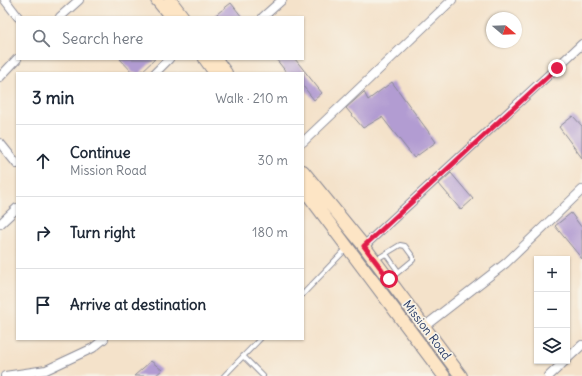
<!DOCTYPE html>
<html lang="en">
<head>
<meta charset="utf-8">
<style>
  body { margin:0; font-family:Delius,sans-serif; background:#f6f6f7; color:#1f2937 }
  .controls { position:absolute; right:12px; bottom:12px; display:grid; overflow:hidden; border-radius:0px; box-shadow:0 1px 3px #0004 }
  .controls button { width:36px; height:36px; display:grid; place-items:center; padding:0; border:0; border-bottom:1px solid #e0e1e3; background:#fff; color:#1f2937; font:20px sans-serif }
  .compass { position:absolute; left:486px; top:12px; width:36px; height:36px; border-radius:50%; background:#fff; box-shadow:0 1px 3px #0004; rotate:109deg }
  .stop { position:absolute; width:12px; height:12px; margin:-9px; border:3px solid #e11d48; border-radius:50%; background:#fff }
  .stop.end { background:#e11d48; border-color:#fff; box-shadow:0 1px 4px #0008 }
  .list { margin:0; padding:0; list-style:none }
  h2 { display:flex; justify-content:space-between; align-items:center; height:52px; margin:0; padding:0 16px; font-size:17px }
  h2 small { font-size:13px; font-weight:400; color:#747a83 }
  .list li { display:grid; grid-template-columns:26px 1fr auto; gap:12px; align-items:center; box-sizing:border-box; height:72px; padding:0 16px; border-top:1px solid #e0e1e3 }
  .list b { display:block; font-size:15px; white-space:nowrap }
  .list p { margin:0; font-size:13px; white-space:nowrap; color:#747a83 }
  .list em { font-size:13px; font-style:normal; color:#747a83 }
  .icon { flex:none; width:22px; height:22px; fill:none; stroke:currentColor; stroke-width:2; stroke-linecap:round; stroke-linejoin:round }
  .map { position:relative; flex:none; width:582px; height:376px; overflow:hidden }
  .search { position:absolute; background:#fff; box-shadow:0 1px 3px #0004; left:16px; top:16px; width:288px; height:44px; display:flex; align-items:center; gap:10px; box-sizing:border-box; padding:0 14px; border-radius:0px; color:#747a83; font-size:15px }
  .panel { position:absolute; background:#fff; box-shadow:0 1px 3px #0004; left:16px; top:72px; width:288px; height:268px; border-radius:0px }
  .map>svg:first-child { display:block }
  .building { fill:#b29cd2 }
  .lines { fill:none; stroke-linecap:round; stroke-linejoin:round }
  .lane-casing { stroke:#888894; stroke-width:6 }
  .street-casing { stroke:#888894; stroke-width:10 }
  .secondary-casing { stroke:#888894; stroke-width:14 }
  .lane { stroke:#fff; stroke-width:4 }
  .street { stroke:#fff; stroke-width:8 }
  .secondary { stroke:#fde5c5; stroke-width:12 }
  .route { stroke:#e11d48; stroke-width:5 }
  .labels { text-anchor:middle; stroke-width:3.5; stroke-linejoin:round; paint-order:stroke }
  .street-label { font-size:12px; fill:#1b2f5e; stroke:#f7f3e8 }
</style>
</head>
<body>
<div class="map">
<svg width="582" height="376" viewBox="0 0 582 376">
  <rect width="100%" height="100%" fill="#f7f3e8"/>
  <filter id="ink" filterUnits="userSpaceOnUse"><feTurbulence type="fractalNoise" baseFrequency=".025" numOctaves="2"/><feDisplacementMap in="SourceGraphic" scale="8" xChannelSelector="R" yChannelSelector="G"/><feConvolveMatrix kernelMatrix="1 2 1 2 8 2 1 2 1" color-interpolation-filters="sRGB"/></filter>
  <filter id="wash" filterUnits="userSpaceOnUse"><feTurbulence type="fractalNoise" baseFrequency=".012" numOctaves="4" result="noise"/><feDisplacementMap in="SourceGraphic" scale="16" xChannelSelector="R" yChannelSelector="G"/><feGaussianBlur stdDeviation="0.9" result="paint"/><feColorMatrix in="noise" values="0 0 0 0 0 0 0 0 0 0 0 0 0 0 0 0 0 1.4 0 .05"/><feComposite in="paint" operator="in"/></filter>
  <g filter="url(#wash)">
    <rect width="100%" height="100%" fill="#f4e2ca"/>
    <g id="blocks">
      <path class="building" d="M231 3 242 17H213Z
        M120 59H155L140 73H133Z
        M276 59H295L322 93 314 100 303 86V73H287Z
        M392 82 436 142 414 158 382 117 363 128 346 108 364 92 368 100Z
        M573 116 582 126V158L559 127Z
        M451 173 473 199 461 210 439 184Z
        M571 213 582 228V259L555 226Z
        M151 361 162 370 155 376H134Z"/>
    </g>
  </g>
  <g filter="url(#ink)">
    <use href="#blocks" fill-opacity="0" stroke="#888894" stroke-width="1"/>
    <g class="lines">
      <defs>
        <path id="lane" d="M386 254 398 271
          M377 259 400 245 405 246 413 257V260L390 279
          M303 294 347 248
          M243 356 263 376
          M224 376 260 339"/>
        <path id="street" d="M5 0 18 17
          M60 17 79 0
          M263 17 282 0
          M155 73 169 59
          M0 77 17 59
          M303 142 452 0
          M0 143 17 164
          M0 224 17 208
          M364 246 582 44
          M425 326 506 263 582 190
          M567 359 582 345
          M5 376 46 370 93 348 104 339
          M549 376 565 361"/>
        <path id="secondary" d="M157 0 171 17
          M170 0 183 17
          M205 59 215 73
          M216 59 226 73
          M303 171 364 246 461 376
          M303 188 444 376"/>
      </defs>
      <use href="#lane" class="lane-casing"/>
      <use href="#street" class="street-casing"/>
      <use href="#secondary" class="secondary-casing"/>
      <use href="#lane" class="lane"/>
      <use href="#street" class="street"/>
      <use href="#secondary" class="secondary"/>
    </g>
  </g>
  <g class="lines" filter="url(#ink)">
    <path class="route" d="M389 279 364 246 557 68"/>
  </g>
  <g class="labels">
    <g class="street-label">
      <text transform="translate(427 330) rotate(53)" y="4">Mission Road</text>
    </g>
  </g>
</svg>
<div class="controls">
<button>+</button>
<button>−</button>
<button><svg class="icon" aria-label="layers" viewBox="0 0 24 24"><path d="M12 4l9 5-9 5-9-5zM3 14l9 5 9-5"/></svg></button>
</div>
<svg class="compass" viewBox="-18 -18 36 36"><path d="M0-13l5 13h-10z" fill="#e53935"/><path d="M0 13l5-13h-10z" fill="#747a83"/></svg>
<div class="stop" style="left:389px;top:279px"></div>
<div class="stop end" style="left:557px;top:68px"></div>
<div class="search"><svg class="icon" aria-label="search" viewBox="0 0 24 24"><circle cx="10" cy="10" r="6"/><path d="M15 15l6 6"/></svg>Search here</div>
<section class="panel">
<h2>3 min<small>Walk · 210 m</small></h2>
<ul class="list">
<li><svg class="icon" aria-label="ahead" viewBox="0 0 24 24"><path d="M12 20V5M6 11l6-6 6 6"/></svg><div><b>Continue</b><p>Mission Road</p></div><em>30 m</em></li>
<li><svg class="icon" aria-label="right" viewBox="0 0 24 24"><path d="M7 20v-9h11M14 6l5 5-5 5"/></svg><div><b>Turn right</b></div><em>180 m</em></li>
<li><svg class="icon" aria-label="arrive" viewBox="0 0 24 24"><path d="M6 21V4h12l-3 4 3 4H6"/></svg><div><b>Arrive at destination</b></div></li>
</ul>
</section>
</div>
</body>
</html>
